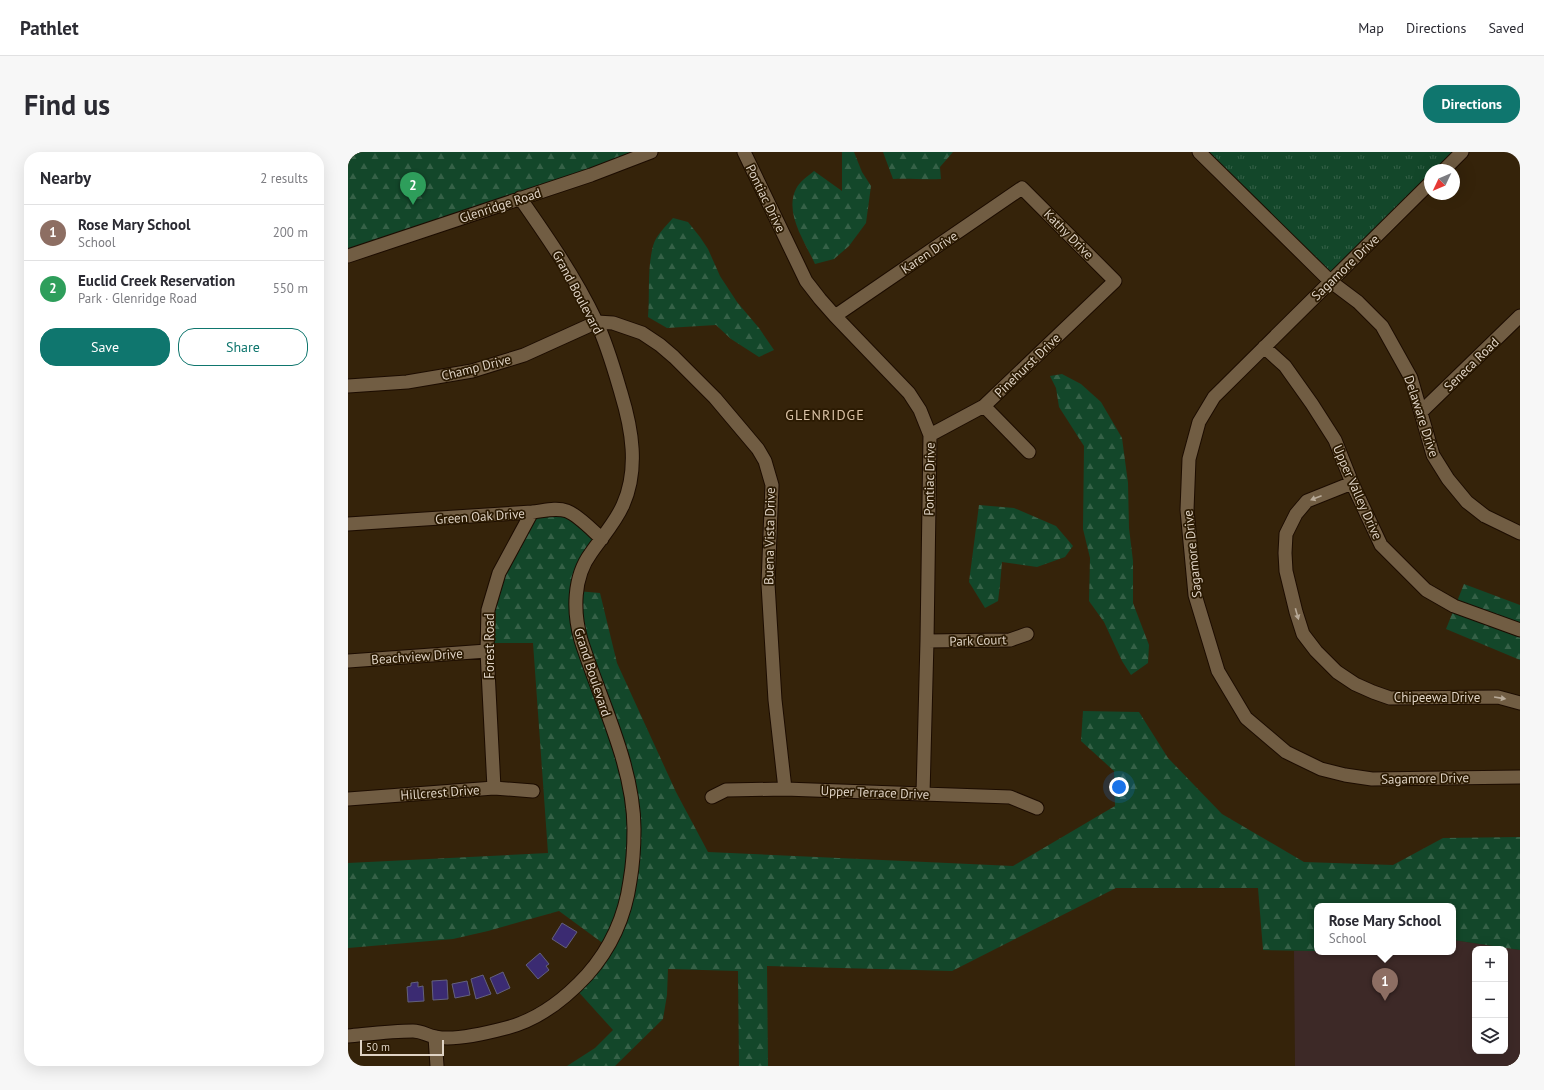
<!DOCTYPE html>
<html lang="en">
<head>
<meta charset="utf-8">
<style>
  body { margin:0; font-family:"PT Sans",sans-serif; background:#f7f7f7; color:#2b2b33 }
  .controls { position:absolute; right:12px; bottom:12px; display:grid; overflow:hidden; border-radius:8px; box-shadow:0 4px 16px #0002 }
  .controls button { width:36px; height:36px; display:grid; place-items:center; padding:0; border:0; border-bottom:1px solid #e1e1e2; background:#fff; color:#2b2b33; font:20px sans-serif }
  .compass { position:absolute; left:1076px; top:12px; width:36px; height:36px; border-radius:50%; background:#fff; box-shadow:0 4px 16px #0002; rotate:226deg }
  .scale { position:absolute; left:12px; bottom:10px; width:84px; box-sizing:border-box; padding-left:4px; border:2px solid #dfd3c5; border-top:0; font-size:11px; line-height:14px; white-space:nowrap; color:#dfd3c5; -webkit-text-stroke:3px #2b1a02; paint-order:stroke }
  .you { position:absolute; left:771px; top:635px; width:14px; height:14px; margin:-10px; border:3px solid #fff; border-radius:50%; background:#1a73e8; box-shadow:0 0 0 6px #1a73e833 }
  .badge { display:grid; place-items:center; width:26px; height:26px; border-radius:50%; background:#0f766e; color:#fff; font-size:13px; font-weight:700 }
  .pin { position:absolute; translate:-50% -33px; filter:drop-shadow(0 1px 2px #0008) }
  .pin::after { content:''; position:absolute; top:21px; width:14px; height:12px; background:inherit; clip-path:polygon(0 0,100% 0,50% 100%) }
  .popup { position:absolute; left:966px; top:751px; width:142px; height:52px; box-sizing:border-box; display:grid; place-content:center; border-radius:8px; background:#fff; filter:drop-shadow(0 1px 3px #0005); font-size:13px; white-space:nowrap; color:#7c7c81 }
  .popup b { font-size:15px; color:#2b2b33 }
  .popup::after { content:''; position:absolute; left:50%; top:100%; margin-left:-8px; border:8px solid transparent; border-top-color:#fff }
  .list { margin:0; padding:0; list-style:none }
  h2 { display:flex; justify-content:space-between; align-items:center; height:52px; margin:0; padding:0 16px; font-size:17px }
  h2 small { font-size:13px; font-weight:400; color:#7c7c81 }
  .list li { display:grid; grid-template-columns:26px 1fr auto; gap:12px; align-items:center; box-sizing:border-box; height:56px; padding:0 16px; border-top:1px solid #e1e1e2 }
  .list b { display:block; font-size:15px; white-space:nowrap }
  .list p { margin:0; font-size:13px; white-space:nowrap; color:#7c7c81 }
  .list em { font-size:13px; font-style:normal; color:#7c7c81 }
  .actions { display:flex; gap:8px; padding:12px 16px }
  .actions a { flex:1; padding:9px 0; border:1px solid #0f766e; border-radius:16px; text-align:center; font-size:14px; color:#0f766e }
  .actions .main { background:#0f766e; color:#fff }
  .icon { flex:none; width:22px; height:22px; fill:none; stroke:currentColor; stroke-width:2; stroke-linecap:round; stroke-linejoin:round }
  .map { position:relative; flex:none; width:1172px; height:914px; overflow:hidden; border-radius:16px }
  header { display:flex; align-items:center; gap:24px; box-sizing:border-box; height:56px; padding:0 20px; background:#fff; border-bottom:1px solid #e1e1e2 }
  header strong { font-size:19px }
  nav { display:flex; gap:22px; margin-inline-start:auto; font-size:14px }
  .intro { display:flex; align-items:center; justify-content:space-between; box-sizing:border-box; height:96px; padding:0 24px }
  h1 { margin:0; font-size:28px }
  .button { padding:10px 18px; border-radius:16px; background:#0f766e; color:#fff; font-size:14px; font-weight:700 }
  main { display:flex; gap:24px; padding:0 24px }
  aside { flex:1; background:#fff; border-radius:16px; box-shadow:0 4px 16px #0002 }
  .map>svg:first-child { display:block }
  .education { fill:#3d2927; fill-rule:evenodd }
  .grass { fill:url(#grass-tufts) }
  .forest { fill:url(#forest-firs) }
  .building { fill:#3b2b72; stroke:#63607d }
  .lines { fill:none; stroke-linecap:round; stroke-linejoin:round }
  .street-casing { stroke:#1c0c00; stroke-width:15 }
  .street { stroke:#715d43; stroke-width:13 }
  .oneway { fill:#b8aa98 }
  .labels { text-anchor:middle; stroke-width:3.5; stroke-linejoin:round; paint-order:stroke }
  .street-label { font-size:13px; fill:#dfd3c5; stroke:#2b1a02 }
  .neighbourhood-label { font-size:14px; letter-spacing:1px; fill:#dcc4a8; stroke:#2b1a02 }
</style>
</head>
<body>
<header>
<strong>Pathlet</strong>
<nav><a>Map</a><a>Directions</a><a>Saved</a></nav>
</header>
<div class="intro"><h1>Find us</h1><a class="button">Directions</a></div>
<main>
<aside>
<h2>Nearby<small>2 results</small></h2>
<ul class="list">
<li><span class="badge" style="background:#8d6e63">1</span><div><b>Rose Mary School</b><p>School</p></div><em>200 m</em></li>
<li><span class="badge" style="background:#2e9e5b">2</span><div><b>Euclid Creek Reservation</b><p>Park · Glenridge Road</p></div><em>550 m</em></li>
</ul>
<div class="actions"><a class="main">Save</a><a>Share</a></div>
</aside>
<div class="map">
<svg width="1172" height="914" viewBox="0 0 1172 914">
  <defs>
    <pattern id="grass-tufts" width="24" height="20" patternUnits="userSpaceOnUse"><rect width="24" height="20" fill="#13472a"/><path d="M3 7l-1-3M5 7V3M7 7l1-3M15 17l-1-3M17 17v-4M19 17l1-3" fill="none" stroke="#356147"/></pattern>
    <pattern id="forest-firs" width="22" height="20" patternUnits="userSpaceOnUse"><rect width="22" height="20" fill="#13472a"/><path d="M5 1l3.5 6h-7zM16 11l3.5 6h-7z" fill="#356147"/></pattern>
  </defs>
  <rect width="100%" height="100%" fill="#35230a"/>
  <path class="education" d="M1105 788 1172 798V914H947L946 799H969V800H1105ZM1127 797H1157V899H1127Z"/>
  <path class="grass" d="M851 0H1114L1096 18H1082V31L982 129Z"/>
  <path class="forest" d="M0 0H303L0 104Z
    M494 0H506L514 20 523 34 518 71 501 94 486 107 467 112C457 90 436 61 448 37 451 30 460 24 466 19L494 39Z
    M535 0H605L592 15 593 27C576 28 561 26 545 27Z
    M325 66 340 70 352 85 360 97 372 124 389 150 411 176 426 198 411 205 383 187 368 173 319 176 300 165C302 142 299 117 305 94 308 83 318 74 325 66Z
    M714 222 733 232 753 250 774 286 780 331 781 376 785 409V451L801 493 800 511 783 523 774 509 756 470 741 449 742 406 735 377 736 294 711 255 708 236 702 224Z
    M631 353 666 356 708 374 725 394 717 405 689 415 654 410 652 433 650 449 637 456 621 430Z
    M208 357 254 387 229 439 252 441 269 511 328 640 360 700 665 714 767 654 766 619 733 589 735 559 791 560 820 606 874 662 956 710 1045 713 1095 686 1172 685V798L1105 788V754H969V799L915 798 910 736H768L604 819 419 814 420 914H391L390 819 320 817 319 843 315 867 267 914H219L247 896 265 878 227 836 260 795 211 759 140 779 105 787 0 796V711L200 701 185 491H139L140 458 184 360Z
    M1116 432 1172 453V508L1098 477Z"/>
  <path class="building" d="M214 771 229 780 218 796 204 787Z
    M192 801 201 812 198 814 201 818 190 827 178 813Z
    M155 820 162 836 149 842 142 826Z
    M135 823 143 842 128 847 123 827Z
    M99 828 100 847 85 848 84 829Z
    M119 829 122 843 107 846 104 832Z
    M70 830V835L75 834 76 849 60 850 59 835 63 834V831Z"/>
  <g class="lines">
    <defs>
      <path id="street" d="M396 0 458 129 472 147 487 164 561 241 572 258 582 283 579 489 575 642
        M851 0 982 129 1010 150 1034 174 1063 226 1085 303 1100 327 1119 350 1137 364 1172 381
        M1096 18 1114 0
        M1082 31 866 245 851 270 841 307 839 358 847 443 870 519 898 566 938 600 973 617 997 623 1024 627 1172 625
        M0 104 243 23 303 0
        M487 164 674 36 767 129 636 254 582 283
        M916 195 937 214 964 252 987 288 1004 331 1033 393 1078 438 1106 454 1172 478
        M0 234 59 230 124 219 176 203 249 170 265 171 294 181 312 193 326 205 367 246 410 297 417 309 424 333 420 432 427 548 437 637
        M636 254 681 300
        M1073 260 1172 164
        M1004 331 959 349 948 362 938 382 937 401 938 419 948 460 955 482 968 499 989 520 1007 532 1025 540 1042 546 1150 545 1172 551
        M0 372 184 360C195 359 208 355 219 359 230 363 245 379 254 387
        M579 489 662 488 679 482
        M0 509 139 499
        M146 636 139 499 140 458 151 421 184 360
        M364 645 378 638 437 637 575 642 662 645 689 656
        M0 647 146 636 185 639
        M0 884C21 882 43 879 65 879 75 879 79 884 88 885 107 889 139 881 158 876 190 868 217 847 239 823 263 796 277 765 282 729 285 712 286 695 286 677 286 614 252 548 233 488 225 460 225 425 243 401 254 385 267 371 275 353 291 317 284 277 273 241 266 217 259 192 248 169 227 125 200 86 172 46
        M87 885 89 914"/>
    </defs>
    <use href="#street" class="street-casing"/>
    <use href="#street" class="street"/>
  </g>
  <defs><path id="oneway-solid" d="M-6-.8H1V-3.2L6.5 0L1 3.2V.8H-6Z"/></defs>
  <g class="oneway">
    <use href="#oneway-solid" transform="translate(968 346) rotate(159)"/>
    <use href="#oneway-solid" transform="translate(949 462) rotate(74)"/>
    <use href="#oneway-solid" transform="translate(1152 546) rotate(9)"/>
  </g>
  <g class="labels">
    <g class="street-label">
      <text transform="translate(418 46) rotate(64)" y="5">Pontiac Drive</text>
      <text transform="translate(152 53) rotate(-18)" y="5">Glenridge Road</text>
      <text transform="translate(721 82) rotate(45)" y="5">Kathy Drive</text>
      <text transform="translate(581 100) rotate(-34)" y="5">Karen Drive</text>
      <text transform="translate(997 115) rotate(-44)" y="5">Sagamore Drive</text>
      <text transform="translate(230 140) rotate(62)" y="5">Grand Boulevard</text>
      <text transform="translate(1123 212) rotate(-44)" y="5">Seneca Road</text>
      <text transform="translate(679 213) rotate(-44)" y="5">Pinehurst Drive</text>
      <text transform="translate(128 215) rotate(-14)" y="5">Champ Drive</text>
      <text transform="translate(1074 264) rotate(72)" y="5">Delaware Drive</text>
      <text transform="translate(581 327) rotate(-89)" y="5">Pontiac Drive</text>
      <text transform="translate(1010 340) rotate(66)" y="5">Upper Valley Drive</text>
      <text transform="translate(132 364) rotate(-4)" y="5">Green Oak Drive</text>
      <text transform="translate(421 384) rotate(-89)" y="5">Buena Vista Drive</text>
      <text transform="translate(844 402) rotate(-96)" y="5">Sagamore Drive</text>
      <text transform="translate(630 488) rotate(-2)" y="5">Park Court</text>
      <text transform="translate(141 494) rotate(-90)" y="5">Forest Road</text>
      <text transform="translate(69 504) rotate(-4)" y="5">Beachview Drive</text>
      <text transform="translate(245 520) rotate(72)" y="5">Grand Boulevard</text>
      <text x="1089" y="550">Chipeewa Drive</text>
      <text transform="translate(1077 626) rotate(-1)" y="5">Sagamore Drive</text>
      <text transform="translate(92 640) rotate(-4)" y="5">Hillcrest Drive</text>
      <text transform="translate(527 640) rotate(2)" y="5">Upper Terrace Drive</text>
    </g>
    <g class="neighbourhood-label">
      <text x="477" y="268">GLENRIDGE</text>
    </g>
  </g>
</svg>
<div class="controls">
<button>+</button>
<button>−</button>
<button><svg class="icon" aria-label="layers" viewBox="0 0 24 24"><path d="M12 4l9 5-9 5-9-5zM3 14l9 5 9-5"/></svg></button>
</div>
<svg class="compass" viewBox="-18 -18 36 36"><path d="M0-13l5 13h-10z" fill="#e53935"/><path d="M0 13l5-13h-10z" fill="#7c7c81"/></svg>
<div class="scale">50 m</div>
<div class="you"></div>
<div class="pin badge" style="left:1037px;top:849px;background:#8d6e63">1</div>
<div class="popup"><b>Rose Mary School</b>School</div>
<div class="pin badge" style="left:65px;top:53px;background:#2e9e5b">2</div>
</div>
</main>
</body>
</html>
